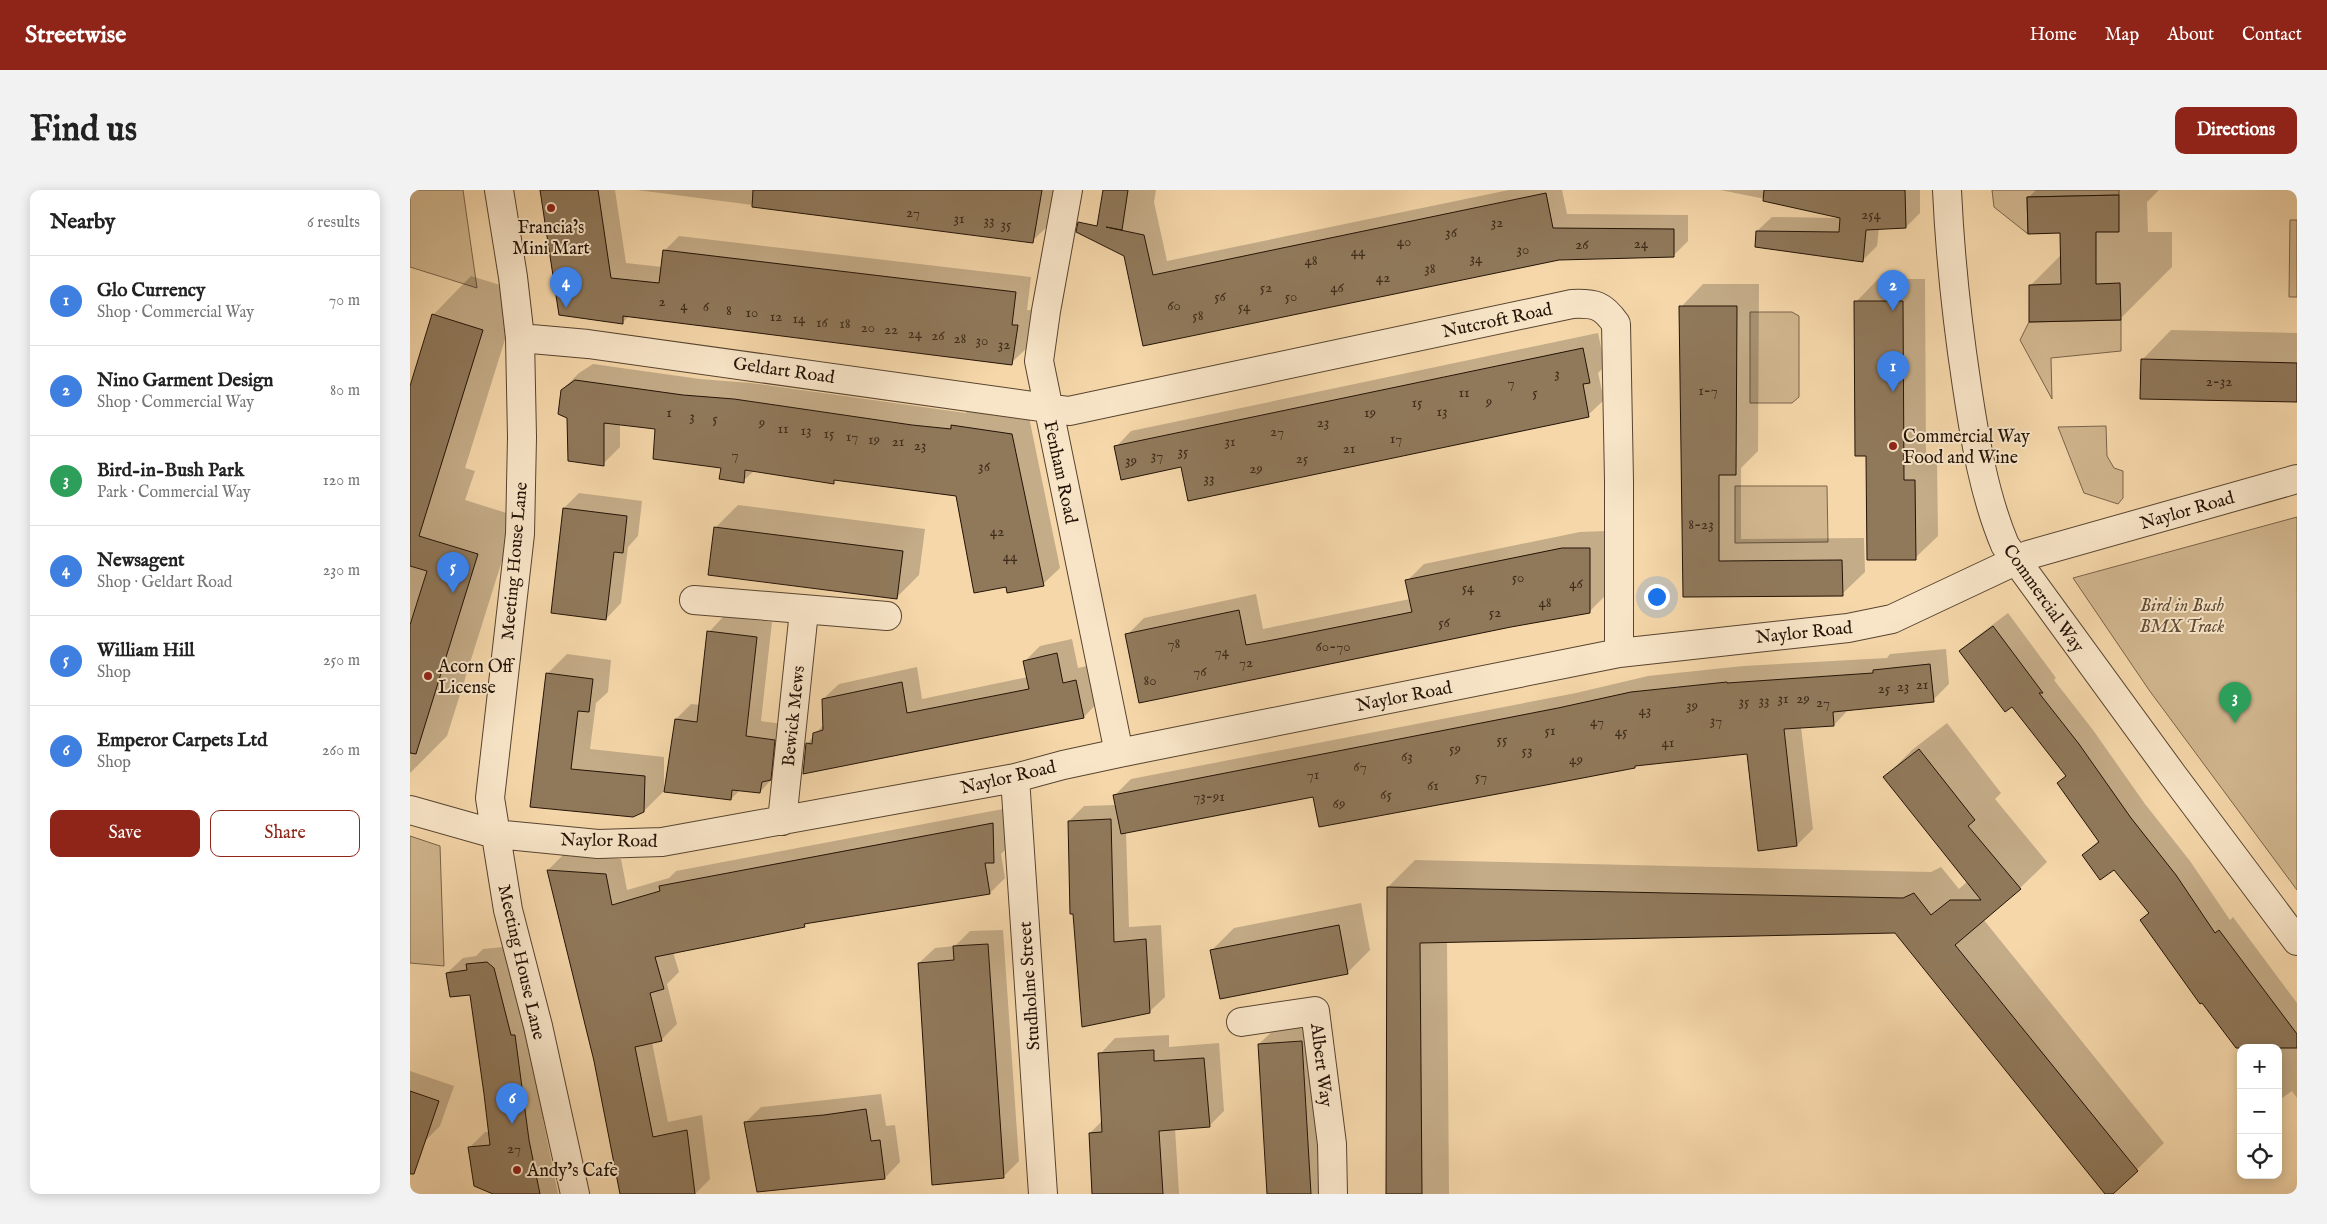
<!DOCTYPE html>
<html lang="en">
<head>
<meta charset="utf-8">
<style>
  body { margin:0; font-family:"IM FELL English",serif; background:#f2f2f2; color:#222 }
  .controls { position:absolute; right:15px; bottom:15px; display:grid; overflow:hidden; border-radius:10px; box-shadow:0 2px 12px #0003 }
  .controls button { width:45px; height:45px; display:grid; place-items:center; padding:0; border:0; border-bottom:1px solid #e0e0e0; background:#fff; color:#222; font:25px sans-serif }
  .you { position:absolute; left:1246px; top:406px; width:18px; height:18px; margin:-12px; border:4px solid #fff; border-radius:50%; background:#1a73e8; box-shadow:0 0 0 8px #1a73e833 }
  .badge { display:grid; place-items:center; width:32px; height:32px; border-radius:50%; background:#8f2418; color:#fff; font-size:16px; font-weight:700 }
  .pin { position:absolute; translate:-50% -41px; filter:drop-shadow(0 1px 2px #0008) }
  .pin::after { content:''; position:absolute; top:26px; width:18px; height:15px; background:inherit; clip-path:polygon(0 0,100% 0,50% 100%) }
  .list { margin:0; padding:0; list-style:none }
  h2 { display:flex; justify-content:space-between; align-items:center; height:65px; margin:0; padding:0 20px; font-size:21px }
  h2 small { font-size:16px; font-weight:400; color:#767676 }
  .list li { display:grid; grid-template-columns:32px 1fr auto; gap:15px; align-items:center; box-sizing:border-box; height:90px; padding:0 20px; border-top:1px solid #e0e0e0 }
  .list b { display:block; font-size:19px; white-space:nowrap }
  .list p { margin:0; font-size:16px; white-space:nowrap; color:#767676 }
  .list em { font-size:16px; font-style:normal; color:#767676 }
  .actions { display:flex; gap:10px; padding:15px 20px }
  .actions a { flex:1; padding:11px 0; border:1px solid #8f2418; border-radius:10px; text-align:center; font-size:18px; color:#8f2418 }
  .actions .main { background:#8f2418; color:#fff }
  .icon { flex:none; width:28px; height:28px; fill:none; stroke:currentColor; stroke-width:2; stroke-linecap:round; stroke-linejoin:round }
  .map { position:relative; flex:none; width:1887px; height:1004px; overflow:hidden; border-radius:10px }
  header { display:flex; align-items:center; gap:30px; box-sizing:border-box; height:70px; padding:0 25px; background:#8f2418; color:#fff }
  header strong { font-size:24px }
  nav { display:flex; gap:28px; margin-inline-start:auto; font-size:18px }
  .intro { display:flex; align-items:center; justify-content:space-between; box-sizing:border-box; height:120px; padding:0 30px }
  h1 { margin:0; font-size:35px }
  .button { padding:12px 22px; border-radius:10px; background:#8f2418; color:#fff; font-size:18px; font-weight:700 }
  main { display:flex; gap:30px; padding:0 30px }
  aside { flex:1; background:#fff; border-radius:10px; box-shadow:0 2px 12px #0003 }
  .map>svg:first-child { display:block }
  .green { fill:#d1b68e; stroke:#7a644a }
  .shadow { fill:#0003 }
  .building { fill:#90795b; stroke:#231306 }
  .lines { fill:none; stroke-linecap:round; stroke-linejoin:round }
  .minor-casing { stroke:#58442f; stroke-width:30 }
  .minor { stroke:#f8e5c8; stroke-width:28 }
  .poi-dot { fill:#8f2418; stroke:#f8e5c8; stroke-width:2 }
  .labels { text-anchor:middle; stroke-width:4; stroke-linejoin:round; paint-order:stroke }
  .number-label { font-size:15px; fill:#3e2c1b }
  .poi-label { font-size:18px; fill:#231306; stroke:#f8e5c8; text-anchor:start }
  .street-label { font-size:18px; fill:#231306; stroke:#f8e5c8 }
  .park-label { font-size:18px; font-style:italic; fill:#604c36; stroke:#f8e5c8 }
</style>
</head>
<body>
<header>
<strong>Streetwise</strong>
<nav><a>Home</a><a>Map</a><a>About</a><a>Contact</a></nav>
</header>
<div class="intro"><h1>Find us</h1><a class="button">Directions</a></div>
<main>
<aside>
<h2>Nearby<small>6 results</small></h2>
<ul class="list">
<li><span class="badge" style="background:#3f7fe0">1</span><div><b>Glo Currency</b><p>Shop · Commercial Way</p></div><em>70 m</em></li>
<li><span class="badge" style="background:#3f7fe0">2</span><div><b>Nino Garment Design</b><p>Shop · Commercial Way</p></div><em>80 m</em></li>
<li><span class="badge" style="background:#2e9e5b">3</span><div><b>Bird-in-Bush Park</b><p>Park · Commercial Way</p></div><em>120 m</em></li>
<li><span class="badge" style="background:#3f7fe0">4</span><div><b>Newsagent</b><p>Shop · Geldart Road</p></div><em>230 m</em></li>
<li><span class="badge" style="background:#3f7fe0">5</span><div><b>William Hill</b><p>Shop</p></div><em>250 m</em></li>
<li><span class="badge" style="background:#3f7fe0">6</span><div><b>Emperor Carpets Ltd</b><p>Shop</p></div><em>260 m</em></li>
</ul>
<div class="actions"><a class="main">Save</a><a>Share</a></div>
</aside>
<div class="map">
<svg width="1887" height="1004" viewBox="0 0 1887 1004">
  <rect width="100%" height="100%" fill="#f5d7aa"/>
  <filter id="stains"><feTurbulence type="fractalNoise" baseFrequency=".004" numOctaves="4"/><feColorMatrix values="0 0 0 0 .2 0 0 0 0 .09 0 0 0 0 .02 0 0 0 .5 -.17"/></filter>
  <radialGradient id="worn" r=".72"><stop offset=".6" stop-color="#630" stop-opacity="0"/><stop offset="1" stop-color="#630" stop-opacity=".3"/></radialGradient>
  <path class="green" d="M0 0H53L67 98 0 77Z
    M1582 0H1709V5L1617 7 1618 44 1584 17Z
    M1880 30H1887V107H1879Z
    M1340 122H1382L1389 126V207L1382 213H1340Z
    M1711 130V161L1641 168 1642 209 1610 150 1619 132Z
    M1696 236 1697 266 1704 278 1713 281V308L1708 314 1674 303 1648 237Z
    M1325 296H1417L1418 352 1325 353Z
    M1887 327V700L1739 500 1663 388Z
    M0 646 30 656 34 776 0 773Z"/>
  <path class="shadow" d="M130 0H205L216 73 252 77 254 61 269 46 621 87 617 120H623L617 158 601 173 220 125 213 132Z
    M227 0H644L638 36 622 51Z
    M694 0H746L744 12 757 71 1099 0H1152L1157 24 1278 25V51L1264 65 1149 69 734 154 715 65 690 53Z
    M1310 0H1510V23L1496 37 1469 38 1467 56 1453 70 1347 41 1362 27 1426 28V23Z
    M1626 0H1749L1737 12 1738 42H1762V77L1710 129 1620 96 1652 64V42L1618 8Z
    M61 86 110 101 55 278 65 281 55 310 106 326 37 546 0 583V198L23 125Z
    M1468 89H1515L1516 268 1527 267 1528 346 1505 368 1446 112Z
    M1293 94H1349L1348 261 1331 278V349L1454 348 1455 382 1432 404 1274 405 1271 117Z
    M1761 140 1887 143V211L1732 170Z
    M1188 143 1195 176 1188 183 1194 210 1178 225 706 257 721 241Z
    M183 174 290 189 341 193 520 218 556 223 559 219 619 227 650 378 633 394 597 396 547 304 426 289 423 292 345 280 333 291 247 238 210 233V257L193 274 158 227 152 200 169 183Z
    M169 303 232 311 228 346 218 357 211 413 196 429 154 318Z
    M328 315 515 339 509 385 486 408 305 338Z
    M1196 341V405L1179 422 1100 436 730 512 717 445 734 428 846 404 853 439 1000 409 997 391 1014 374 1170 342Z
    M1598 423 1646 488 1644 490 1683 540 1735 614 1780 671 1820 730 1823 727 1887 813V908L1882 901 1868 911V858H1831V862L1732 730 1739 722 1705 678 1673 665 1689 650 1649 593 1656 585 1602 516 1551 461 1565 448Z
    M314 426 362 432 351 531 380 535 365 586 350 602 330 600 321 609 254 601 234 621 121 616 137 484 157 464 201 470 198 502 186 513 180 559 254 567V600H255L266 529 281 514 290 515 299 442Z
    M662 449 668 478 681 475 689 511 674 527 394 582 397 554 414 534 413 509 429 494 507 477 512 509 618 487 615 471 630 456Z
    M1536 459 1539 494 1523 510 1439 519 1424 535 1391 537 1403 639 1387 655 1338 563 904 605 716 642 719 737 751 735 755 807 739 822 673 836 659 631 674 616 706 615 705 605 721 589 1166 503 1238 486 1333 476 1477 468 1480 464Z
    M1537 533 1591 603 1585 609 1637 672 1610 698 1573 729 1754 953 1702 1004H1696L1485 742 1037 751 1039 1004H977L978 697 1005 670 1521 682 1531 677 1549 699 1558 691 1475 587 1502 560Z
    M598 618 599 656 591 664 595 688 580 703 398 732 394 736 263 762 269 782 257 794 267 834 252 849 242 852 258 932 292 925 300 989 285 1004H211L174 821 138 680 153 665 211 669 217 700 259 688 266 681Z
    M951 713 960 760 937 783 801 761 824 738Z
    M593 740 609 971 593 987 509 773 525 758 545 756 560 741Z
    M93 757 99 762 120 830 134 934 148 1004H87L60 957 75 942H80L61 804 37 783 53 768 66 766 73 759Z
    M914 829 925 1004H858L849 854 872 832Z
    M759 845V857L809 853 814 921 799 936 765 938 769 1004H683L680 943 693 930 690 864 705 848Z
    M0 881 44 896 30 936 15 951 0 946Z
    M471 904 476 936 485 935 490 972 475 988 336 932 351 917Z"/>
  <path class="building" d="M130 0H188L201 88 249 93 253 60 606 102 602 135H608L602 175 213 126V134L149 125Z
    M343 0H632L623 53 342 17Z
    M693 0H718L712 40 696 37 734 45 743 85 1136 3 1143 38 1264 39V67L1149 70 733 156 714 66 666 42 668 32 687 36Z
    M1354 0H1495L1496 38 1456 40 1453 72 1345 57 1346 41 1429 42 1430 28 1353 11Z
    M1709 5V42H1686V94L1710 93 1711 130 1619 132V95L1651 94 1650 43 1618 44 1617 7Z
    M1444 111H1493L1494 290H1505L1506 370H1457L1456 266H1445Z
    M1269 116H1327L1326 285H1309V371L1432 370 1433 406 1273 407Z
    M22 124 73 140 9 346 68 364 6 564 0 563V435L17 381 0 376V196Z
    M1173 158 1180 193 1173 194 1179 227 778 311 771 277 711 290 704 256Z
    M1731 169 1887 173V212L1730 209Z
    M165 190 273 205 324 209 502 235 541 239V235L602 244 634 396 597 403 596 397 564 403 546 306 424 290V294L335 280 334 293 309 289 311 278 243 269 245 239 194 233V276L158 271 157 228 148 224 151 200Z
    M153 318 217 326 213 363 204 362 196 430 141 423Z
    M304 337 493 361 487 409 298 385Z
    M1152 358H1180V423L1101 437 729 513 715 444 829 420 836 455 868 449 1002 422 995 390Z
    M1583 436 1633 503H1629L1669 554 1721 628 1766 685 1805 743 1809 740 1887 844V858H1826L1792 813 1790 814 1730 730 1739 723 1704 680 1690 690 1672 665 1689 652 1647 593 1656 586 1602 517 1595 522 1549 461Z
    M297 441 347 447 336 546 365 550 361 590 352 592 350 603 322 600 321 610 254 602 265 529 287 532Z
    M647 463 653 493 666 490 674 528 393 584 396 553 402 554 403 543 413 540 412 509 492 492 497 523 619 499 613 471Z
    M1520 474 1524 512 1423 522 1424 536 1374 539 1387 656 1348 661 1337 564 1225 576V578L1136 595 909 637 903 607 711 644 703 605 1148 518 1221 502 1317 492V493L1463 483V480Z
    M136 483 183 489 179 522 168 521 161 579 235 586 234 622 223 627 120 617Z
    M1509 559 1565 630 1558 636 1611 699 1545 755 1728 981 1703 1004H1695L1485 743 1010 753 1012 1004H976L977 697 1493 708 1504 703 1521 725 1540 710H1571L1473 587Z
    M701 629 704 752 736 749 740 823 672 837 663 724H660L658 631Z
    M583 633 584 673H575L580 704 394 734 395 737 245 767 254 799 240 803 252 851 225 857 243 947 277 940 285 1004H210L184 871 137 680 196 684 202 715 250 701 249 696Z
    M929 735 938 784 810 809 800 760Z
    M578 754 594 988 522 995 508 773 544 770 543 756Z
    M77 772 84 778 101 845H105L119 950 130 1004H83L64 996 58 957 80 955 74 904 60 805 40 807 36 783 57 780 56 774Z
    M892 851 901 1004H857L848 854Z
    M744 860V871L794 868 800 937 749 941 753 1004H682L679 943 692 942 688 863Z
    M0 901 29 911 4 984H0Z
    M456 919 461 951 470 950 475 989 347 1002 334 932 414 925Z"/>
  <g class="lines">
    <defs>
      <path id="minor" d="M89 0 103 87 110 148 112 247 110 344 80 608 98 720 128 836 165 1004
        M658 0 636 121 629 171 709 563
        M1537 0C1540 66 1547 131 1557 197 1565 250 1574 305 1595 355L1762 584 1887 751
        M110 148 178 154 659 221 1162 114C1185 113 1193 115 1206 134L1209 291V463
        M284 410 477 426
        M605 588 633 1004
        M0 620 85 644 188 654 252 652 605 588 653 575 709 563 1209 463 1438 438 1482 429 1618 365 1887 289
        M372 631 394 421
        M831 832 905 821 922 954 923 1004"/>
    </defs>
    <use href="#minor" class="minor-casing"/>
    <use href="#minor" class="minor"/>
  </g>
  <g class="poi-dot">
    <circle cx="141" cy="18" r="5"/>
    <circle cx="1483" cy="256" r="5"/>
    <circle cx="18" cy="486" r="5"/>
    <circle cx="107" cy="980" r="5"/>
  </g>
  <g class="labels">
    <g class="number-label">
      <text x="503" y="27">27</text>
      <text x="1461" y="29">254</text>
      <text x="549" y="33">31</text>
      <text x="579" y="35">33</text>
      <text x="1087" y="37">32</text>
      <text x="596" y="39">35</text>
      <text x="1041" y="47">36</text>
      <text x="994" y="56">40</text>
      <text x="1231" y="58">24</text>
      <text x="1172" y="59">26</text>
      <text x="1113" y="64">30</text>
      <text x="948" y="66">44</text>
      <text x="1066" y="73">34</text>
      <text x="901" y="75">48</text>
      <text x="1020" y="83">38</text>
      <text x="973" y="92">42</text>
      <text x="856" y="102">52</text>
      <text x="927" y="102">46</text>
      <text x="810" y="111">56</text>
      <text x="881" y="111">50</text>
      <text x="252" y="116">2</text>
      <text x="274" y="120">4</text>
      <text x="764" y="120">60</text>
      <text x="296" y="121">6</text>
      <text x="834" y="121">54</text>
      <text x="319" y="125">8</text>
      <text x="342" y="127">10</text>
      <text x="788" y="130">58</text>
      <text x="366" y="131">12</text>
      <text x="389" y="133">14</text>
      <text x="412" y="137">16</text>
      <text x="435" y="138">18</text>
      <text x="458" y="142">20</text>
      <text x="481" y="144">22</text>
      <text x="505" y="148">24</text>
      <text x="528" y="150">26</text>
      <text x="550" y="153">28</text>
      <text x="572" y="155">30</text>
      <text x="594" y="159">32</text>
      <text x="1147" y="188">3</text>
      <text x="1809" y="196">2-32</text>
      <text x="1101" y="197">7</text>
      <text x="1298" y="205">1-7</text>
      <text x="1054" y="207">11</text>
      <text x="1125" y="207">5</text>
      <text x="1079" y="216">9</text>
      <text x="1007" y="217">15</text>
      <text x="1032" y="226">13</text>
      <text x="259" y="227">1</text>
      <text x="960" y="227">19</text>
      <text x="282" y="231">3</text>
      <text x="305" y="233">5</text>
      <text x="352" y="237">9</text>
      <text x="913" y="237">23</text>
      <text x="373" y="243">11</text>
      <text x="396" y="245">13</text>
      <text x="867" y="246">27</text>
      <text x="419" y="248">15</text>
      <text x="442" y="251">17</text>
      <text x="986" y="253">17</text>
      <text x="464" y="254">19</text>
      <text x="488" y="256">21</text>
      <text x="820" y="256">31</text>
      <text x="510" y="260">23</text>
      <text x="939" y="263">21</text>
      <text x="773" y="266">35</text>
      <text x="325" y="269">7</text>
      <text x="747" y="270">37</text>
      <text x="892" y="273">25</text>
      <text x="721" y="275">39</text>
      <text x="574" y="281">36</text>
      <text x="846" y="283">29</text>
      <text x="799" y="293">33</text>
      <text x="1291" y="339">8-23</text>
      <text x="587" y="346">42</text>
      <text x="600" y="371">44</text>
      <text x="1108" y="392">50</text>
      <text x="1166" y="398">46</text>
      <text x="1058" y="402">54</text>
      <text x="1135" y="417">48</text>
      <text x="1085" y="427">52</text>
      <text x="1034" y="437">56</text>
      <text x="764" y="458">78</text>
      <text x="923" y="461">60-70</text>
      <text x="812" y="466">74</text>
      <text x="836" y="477">72</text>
      <text x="790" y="486">76</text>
      <text x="740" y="495">80</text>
      <text x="1512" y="499">21</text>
      <text x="1493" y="501">23</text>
      <text x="1474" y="503">25</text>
      <text x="1373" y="513">31</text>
      <text x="1393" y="513">29</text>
      <text x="1354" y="515">33</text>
      <text x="1334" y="516">35</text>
      <text x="1413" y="517">27</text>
      <text x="1282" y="520">39</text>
      <text x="1235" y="525">43</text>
      <text x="1306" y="535">37</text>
      <text x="1187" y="536">47</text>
      <text x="1140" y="545">51</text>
      <text x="1211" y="546">45</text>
      <text x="1092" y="554">55</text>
      <text x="1258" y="557">41</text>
      <text x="1045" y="563">59</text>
      <text x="1117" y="565">53</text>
      <text x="997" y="571">63</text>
      <text x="1166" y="574">49</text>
      <text x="950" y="581">67</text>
      <text x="903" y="589">71</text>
      <text x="1071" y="591">57</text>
      <text x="1023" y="600">61</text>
      <text x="976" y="609">65</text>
      <text x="799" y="611">73-91</text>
      <text x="929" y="618">69</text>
      <text x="104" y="963">27</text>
    </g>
    <g class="poi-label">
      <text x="141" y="43" text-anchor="middle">Francia’s<tspan x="141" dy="21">Mini Mart</tspan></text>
      <text x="1493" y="252">Commercial Way<tspan x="1493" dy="21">Food and Wine</tspan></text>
      <text x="28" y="482">Acorn Off<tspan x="28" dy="21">License</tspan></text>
      <text x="117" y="986">Andy’s Cafe</text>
    </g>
    <g class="street-label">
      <text transform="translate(1087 130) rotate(-12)" y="6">Nutcroft Road</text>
      <text transform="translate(374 180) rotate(8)" y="6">Geldart Road</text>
      <text transform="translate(651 282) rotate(78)" y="6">Fenham Road</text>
      <text transform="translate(1777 320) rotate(-16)" y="6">Naylor Road</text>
      <text transform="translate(104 371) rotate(-85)" y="6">Meeting House Lane</text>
      <text transform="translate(1634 408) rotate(55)" y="6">Commercial Way</text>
      <text transform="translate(1394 442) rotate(-6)" y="6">Naylor Road</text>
      <text transform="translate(994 506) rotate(-11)" y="6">Naylor Road</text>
      <text transform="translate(383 526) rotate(-84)" y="6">Bewick Mews</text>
      <text transform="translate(598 587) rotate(-13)" y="6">Naylor Road</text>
      <text transform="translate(199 650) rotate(1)" y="6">Naylor Road</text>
      <text transform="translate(112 772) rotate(77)" y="6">Meeting House Lane</text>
      <text transform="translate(619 796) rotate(-94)" y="6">Studholme Street</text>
      <text transform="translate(912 875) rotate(83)" y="6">Albert Way</text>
    </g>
    <g class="park-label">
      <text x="1772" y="421">Bird in Bush<tspan x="1772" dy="21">BMX Track</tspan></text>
    </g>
  </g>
  <rect width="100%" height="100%" filter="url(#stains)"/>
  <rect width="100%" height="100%" fill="url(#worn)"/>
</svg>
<div class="controls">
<button>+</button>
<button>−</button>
<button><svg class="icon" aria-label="locate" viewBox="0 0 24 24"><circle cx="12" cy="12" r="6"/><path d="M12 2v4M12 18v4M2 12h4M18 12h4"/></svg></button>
</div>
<div class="you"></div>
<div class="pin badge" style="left:1483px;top:202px;background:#3f7fe0">1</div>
<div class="pin badge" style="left:1483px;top:121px;background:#3f7fe0">2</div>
<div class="pin badge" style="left:1825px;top:533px;background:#2e9e5b">3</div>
<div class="pin badge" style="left:156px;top:118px;background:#3f7fe0">4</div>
<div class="pin badge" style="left:43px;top:403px;background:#3f7fe0">5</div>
<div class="pin badge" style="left:102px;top:934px;background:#3f7fe0">6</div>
</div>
</main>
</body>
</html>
